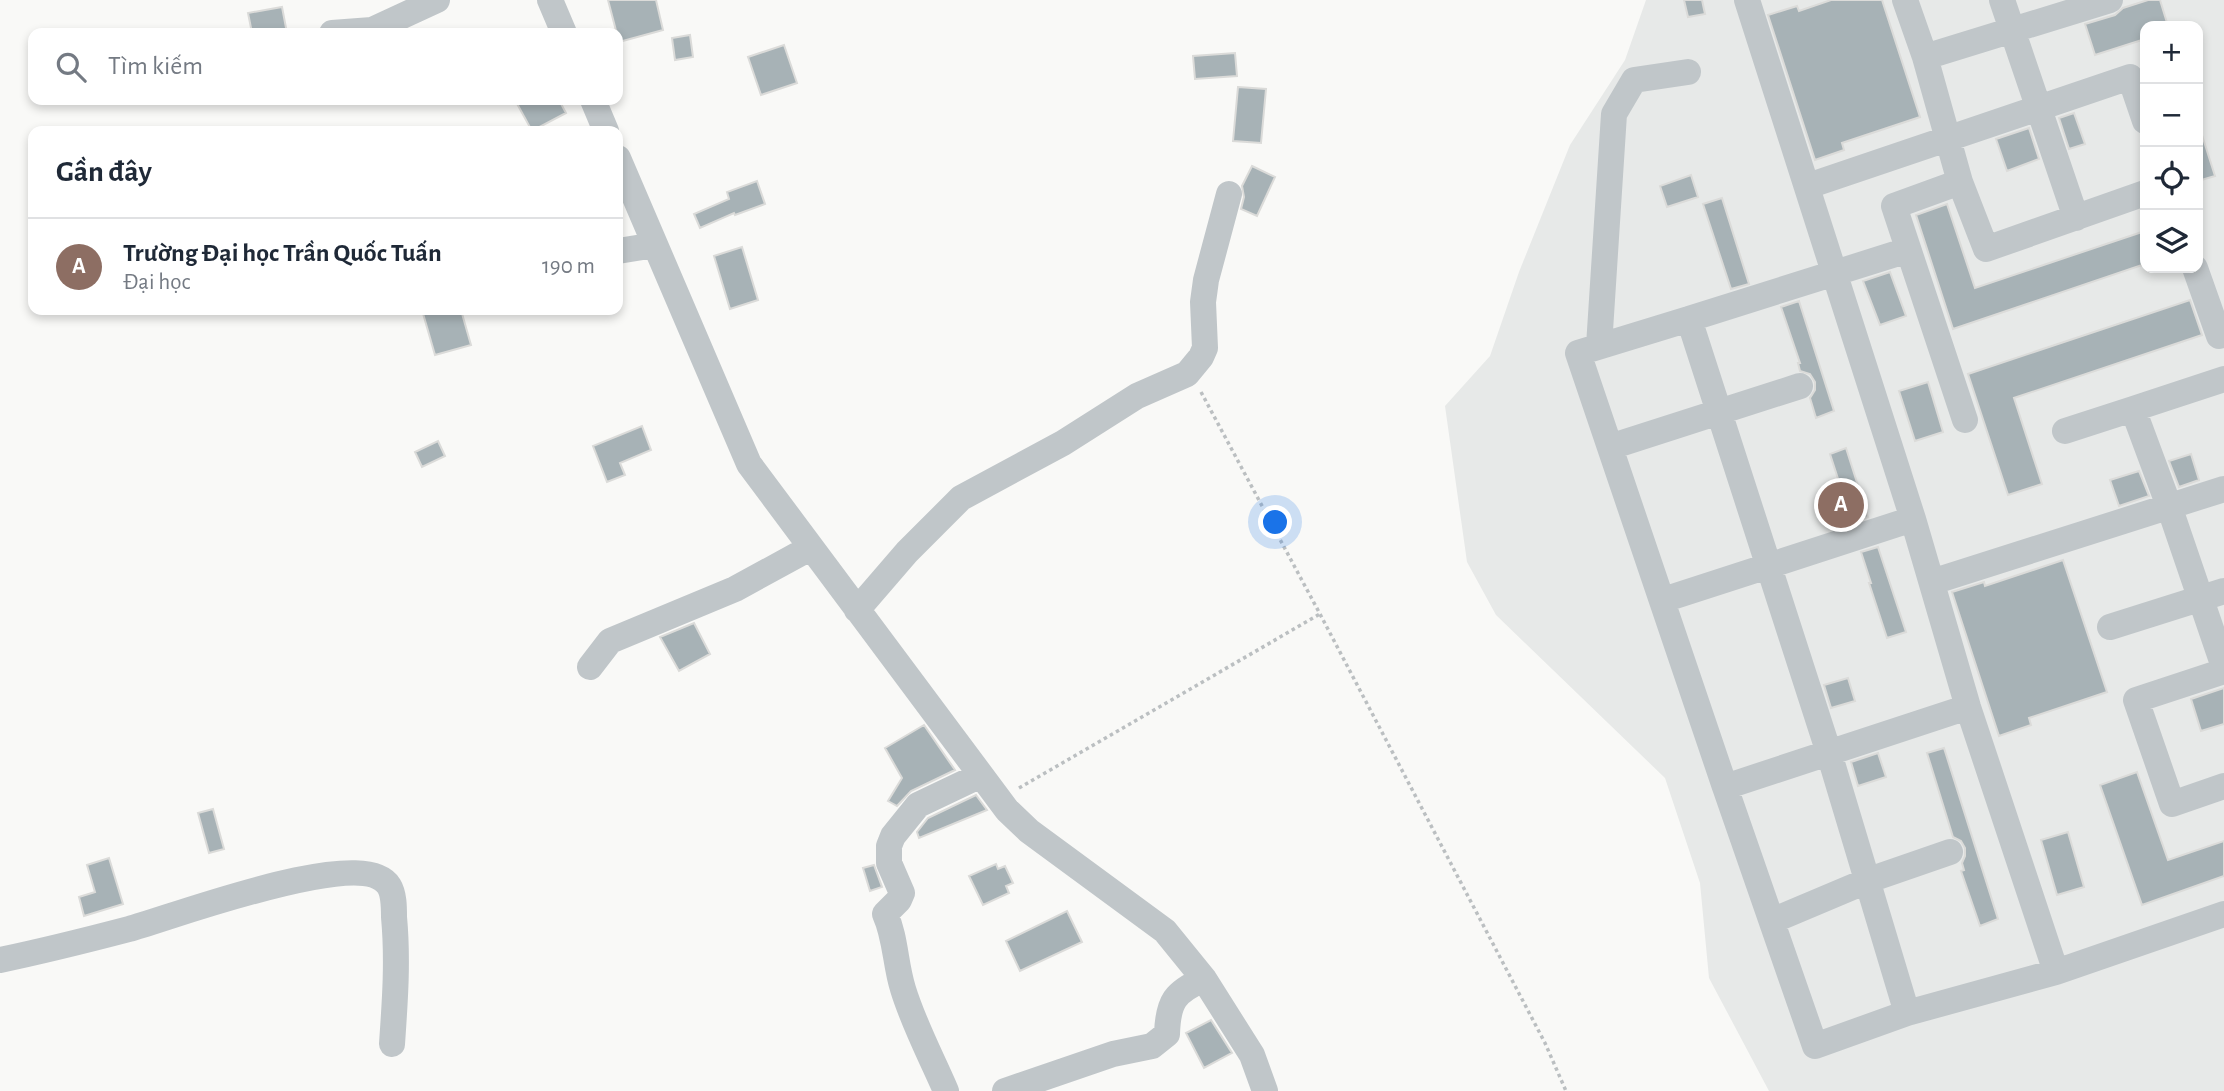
<!DOCTYPE html>
<html lang="vi">
<head>
<meta charset="utf-8">
<style>
  body { margin:0; font-family:"Alegreya Sans",sans-serif; background:#f6f6f7; color:#1f2937 }
  .controls { position:absolute; right:21px; top:21px; display:grid; overflow:hidden; border-radius:14px; box-shadow:0 4px 10px #0003 }
  .controls button { width:63px; height:63px; display:grid; place-items:center; padding:0; border:0; border-bottom:2px solid #e0e1e3; background:#fff; color:#1f2937; font:35px sans-serif }
  .you { position:absolute; left:1276px; top:523px; width:24px; height:24px; margin:-18px; border:5px solid #fff; border-radius:50%; background:#1a73e8; box-shadow:0 0 0 10px #1a73e833 }
  .badge { display:grid; place-items:center; width:46px; height:46px; border-radius:50%; background:#e14530; color:#fff; font-size:23px; font-weight:700 }
  .pin { position:absolute; translate:-50% -50%; border:4px solid #fff; box-shadow:0 2px 7px #0006 }
  .list { margin:0; padding:0; list-style:none }
  h2 { display:flex; justify-content:space-between; align-items:center; height:91px; margin:0; padding:0 28px; font-size:30px }
  h2 small { font-size:23px; font-weight:400; color:#747a83 }
  .list li { display:grid; grid-template-columns:46px 1fr auto; gap:21px; align-items:center; box-sizing:border-box; height:98px; padding:0 28px; border-top:2px solid #e0e1e3 }
  .list b { display:block; font-size:26px; white-space:nowrap }
  .list p { margin:0; font-size:23px; white-space:nowrap; color:#747a83 }
  .list em { font-size:23px; font-style:normal; color:#747a83 }
  .icon { flex:none; width:38px; height:38px; fill:none; stroke:currentColor; stroke-width:2; stroke-linecap:round; stroke-linejoin:round }
  .map { position:relative; flex:none; width:2224px; height:1091px; overflow:hidden }
  .search { position:absolute; background:#fff; box-shadow:0 4px 10px #0003; left:28px; top:28px; width:595px; height:77px; display:flex; align-items:center; gap:18px; box-sizing:border-box; padding:0 24px; border-radius:14px; color:#747a83; font-size:26px }
  .panel { position:absolute; background:#fff; box-shadow:0 4px 10px #0003; left:28px; top:126px; width:595px; height:189px; border-radius:14px }
  .map>svg:first-child { display:block }
  .built { fill:#e7e9e8; fill-rule:evenodd }
  .building { fill:#a7b2b6; stroke:#dbdbd9; stroke-width:2 }
  .lines { fill:none; stroke-linecap:round; stroke-linejoin:round }
  .path { stroke:#bbbfc1; stroke-width:3.5; stroke-dasharray:3.5 3.5; stroke-linecap:butt }
  .minor { stroke:#c0c6c9; stroke-width:26 }
</style>
</head>
<body>
<div class="map">
<svg width="2224" height="1091" viewBox="0 0 2224 1091">
  <rect width="100%" height="100%" fill="#f9f9f7"/>
  <path class="built" d="M1646 0H2224V1091H1769L1709 978 1700 883 1665 778 1496 615 1467 562 1445 406 1490 356 1519 272 1570 145 1625 60ZM2145 26H2198V268H2145Z"/>
  <path class="building" d="M608 0H656L663 30 619 42Z
    M1684 0H1702L1705 14 1688 17Z
    M1831 0H1882L1920 117 1842 143 1844 150 1815 160 1768 15 1797 6 1799 11Z
    M2148 0H2160L2168 26H2145V39L2095 55 2085 24 2115 15 2123 8Z
    M282 7 287 33H252L248 13Z
    M690 35 693 57 675 60 672 38Z
    M784 45 797 83 761 95 748 57Z
    M1235 53 1237 76 1195 79 1193 56Z
    M1238 87 1266 89 1261 143 1233 141Z
    M515 100H559L566 113 532 131Z
    M2074 113 2085 144 2069 149 2059 118Z
    M2029 128 2039 159 2007 171 1996 139Z
    M2201 132 2215 176 2198 181V133Z
    M1252 166 1275 177 1257 216 1241 209 1244 197 1242 186Z
    M1691 175 1698 197 1667 207 1660 186Z
    M757 181 765 204 735 215 734 213 700 228 694 214 729 199 727 192Z
    M1722 198 1749 284 1731 289 1703 204Z
    M1947 204 1975 288 2145 231V264L1953 329 1916 215Z
    M742 247 758 300 730 309 714 256Z
    M1890 272 1906 316 1880 325 1863 281Z
    M2190 300 2202 335 2014 398 2042 484 2008 495 1968 374Z
    M1799 301 1834 411 1816 418 1810 398 1815 390V382L1810 374 1800 371 1798 363H1800L1781 307Z
    M422 310H461L471 345 435 355Z
    M1928 382 1943 432 1915 441 1899 391Z
    M642 426 651 450 620 463 625 475 607 482 593 446Z
    M438 441 445 456 422 467 415 452Z
    M1846 448 1868 517 1852 522 1830 454Z
    M2191 454 2199 480 2179 487 2169 461Z
    M2139 471 2149 496 2119 506 2110 480Z
    M1878 547 1906 632 1887 638 1869 583H1871L1861 552Z
    M2063 560 2107 692 2029 718 2031 725 1999 736 1952 592 1984 582 1985 586Z
    M694 623 710 654 679 671 660 637Z
    M1848 678 1855 701 1831 708 1824 685Z
    M2224 688V724L2201 731 2191 699Z
    M924 725 955 770 911 791 897 806 888 801 902 778 885 748Z
    M1944 748 1998 919 1980 926 1961 871 1964 870 1962 863 1965 856V848L1961 841 1953 837 1927 753Z
    M1878 753 1886 777 1858 786 1851 762Z
    M2137 772 2168 860 2224 841V876L2142 905 2100 785Z
    M976 795 987 810 919 838 917 832 928 818Z
    M213 809 224 849 209 853 198 813Z
    M2068 832 2084 887 2057 895 2041 840Z
    M109 858 123 904 84 916 79 897 95 892 87 865Z
    M996 864 998 869 1005 866 1013 883 1006 886 1009 893 983 905 969 876Z
    M874 865 882 887 870 891 863 868Z
    M1067 911 1082 942 1020 971 1006 941Z
    M1211 1020 1232 1053 1204 1068 1186 1033Z"/>
  <g class="lines">
    <path class="path" d="M1201 392 1320 614 1545 1043 1566 1091
      M1019 788 1320 614"/>
    <path class="minor" d="M550 0 564 33
      M1747 0 1913 519 1968 707 2056 972 1907 1013 1815 1046 1725 787 1968 707
      M1905 0 1925 57 1960 182 1986 249 2145 193
      M2002 0 2076 218
      M332 33 372 30 437 0
      M1925 57 2110 0
      M593 100 606 131
      M618 158 749 464 1007 810 1029 831 1165 931 1204 979 1252 1055 1265 1091
      M1960 182 1894 206 1965 420
      M1808 186 2130 77 2145 121
      M618 251 655 245
      M2195 268 2219 336
      M1689 319 1578 353 1725 787
      M1599 346 1614 114 1634 80 1688 72
      M2224 379 2133 409 2169 506 2224 667
      M2065 431 2133 409
      M1610 447 1800 386
      M1932 582 2224 489
      M1663 600 1913 519
      M857 610 907 552 961 498 1063 443 1137 396 1187 374 1201 357 1205 348 1203 302 1206 280 1229 194
      M2110 627 2224 591
      M590 667 610 641 735 589 810 548
      M2224 671 2136 700 2172 804 2224 786
      M1772 921 1869 880 1950 852
      M0 960C43 951 87 940 129 929 171 918 363 844 389 886 394 894 394 907 394 917 398 960 395 1001 392 1044
      M2056 972 2224 914
      M1907 1013 1829 753 1689 319 1908 250
      M946 1091C931 1056 914 1025 903 989 895 964 896 938 885 914L899 900 902 893 889 863V846L893 836 918 805 981 775
      M1005 1091 1113 1054 1152 1046 1167 1034C1168 1001 1175 992 1204 979"/>
  </g>
</svg>
<div class="controls">
<button>+</button>
<button>−</button>
<button><svg class="icon" aria-label="locate" viewBox="0 0 24 24"><circle cx="12" cy="12" r="6"/><path d="M12 2v4M12 18v4M2 12h4M18 12h4"/></svg></button>
<button><svg class="icon" aria-label="layers" viewBox="0 0 24 24"><path d="M12 4l9 5-9 5-9-5zM3 14l9 5 9-5"/></svg></button>
</div>
<div class="you"></div>
<div class="pin badge" style="left:1841px;top:505px;background:#8d6e63">A</div>
<div class="search"><svg class="icon" aria-label="search" viewBox="0 0 24 24"><circle cx="10" cy="10" r="6"/><path d="M15 15l6 6"/></svg>Tìm kiếm</div>
<section class="panel">
<h2>Gần đây<small></small></h2>
<ul class="list">
<li><span class="badge" style="background:#8d6e63">A</span><div><b>Trường Đại học Trần Quốc Tuấn</b><p>Đại học</p></div><em>190 m</em></li>
</ul>
</section>
</div>
</body>
</html>
